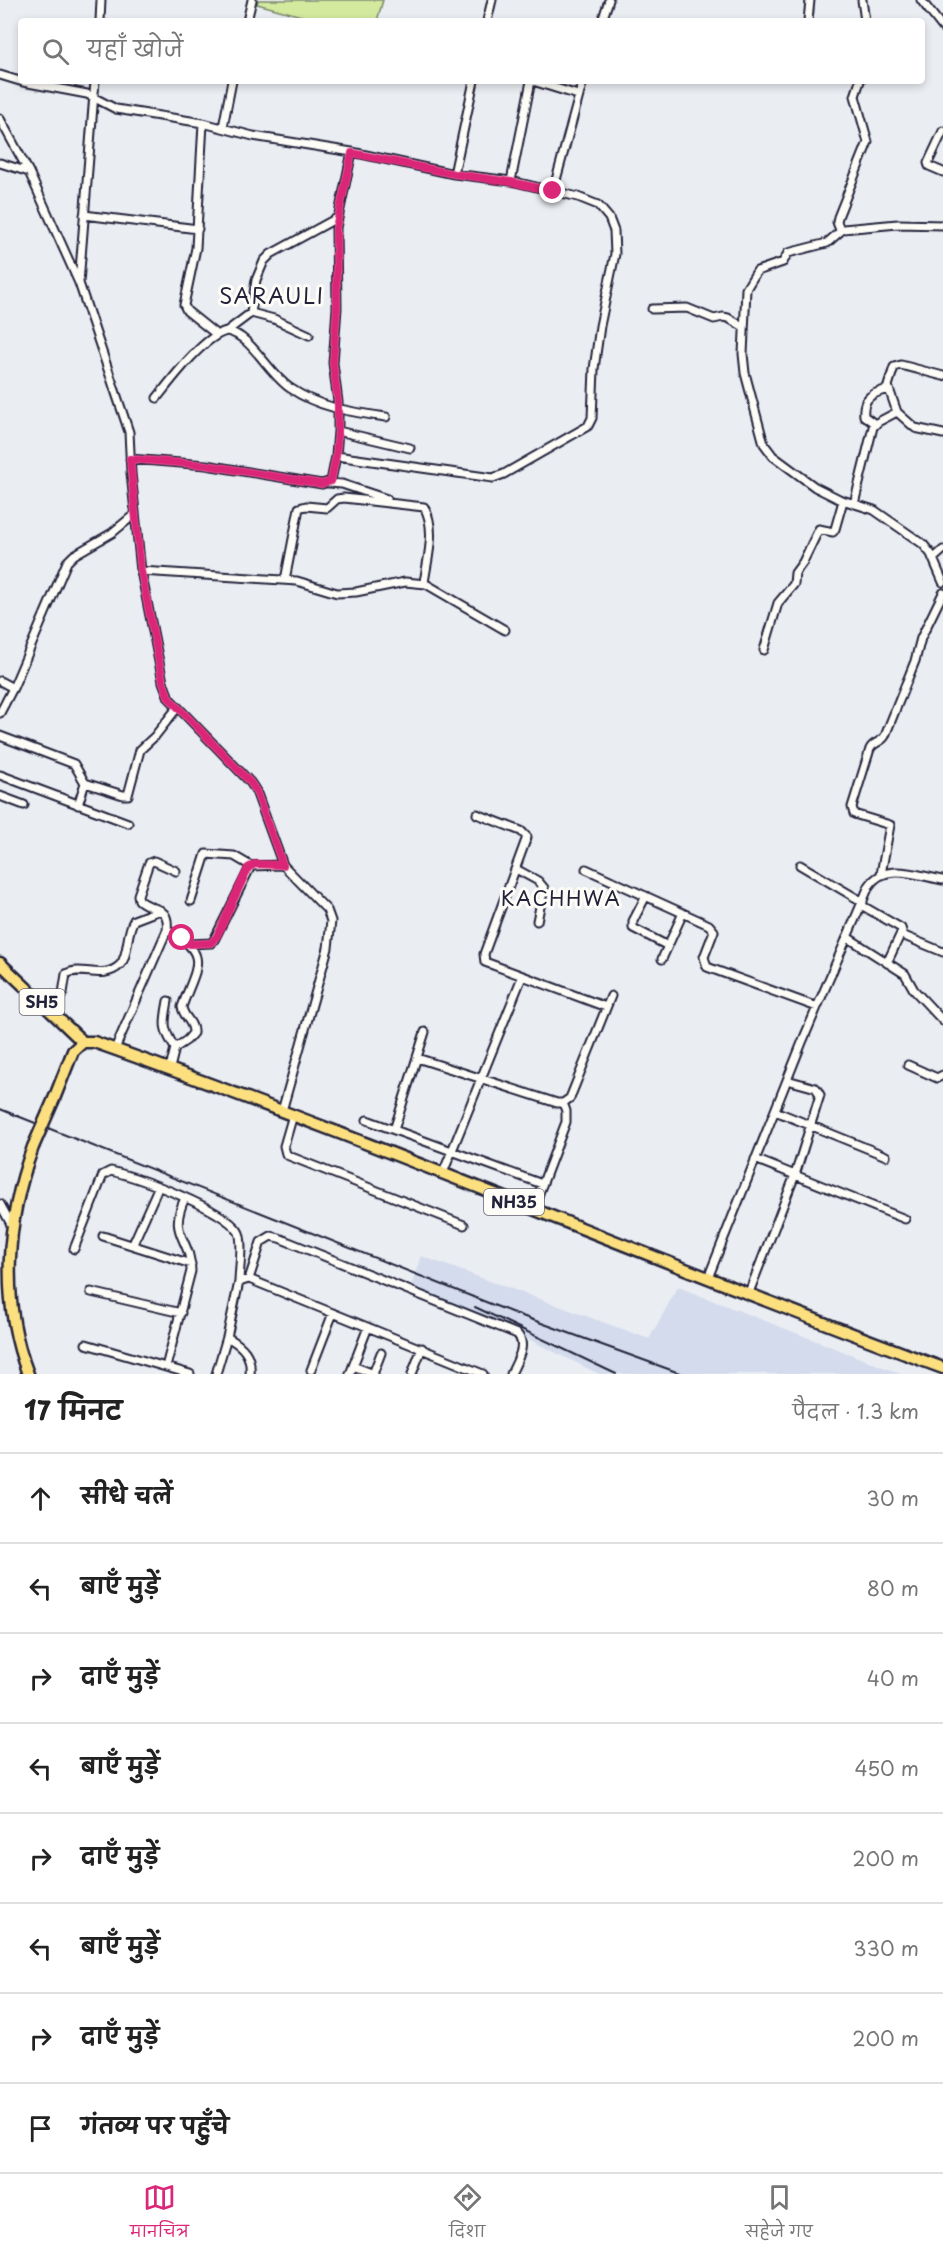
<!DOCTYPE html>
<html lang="hi">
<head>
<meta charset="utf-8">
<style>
  body { margin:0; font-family:"Playpen Sans","Playpen Sans Deva",sans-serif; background:#f2f2f2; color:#222 }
  .stop { position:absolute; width:18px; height:18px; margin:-14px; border:4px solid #db2777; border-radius:50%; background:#fff }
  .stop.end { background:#db2777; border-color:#fff; box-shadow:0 2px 6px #0008 }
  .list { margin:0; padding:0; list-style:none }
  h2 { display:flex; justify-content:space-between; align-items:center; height:78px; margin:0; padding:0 24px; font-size:26px }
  h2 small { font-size:20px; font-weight:400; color:#767676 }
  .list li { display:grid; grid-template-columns:39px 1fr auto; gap:18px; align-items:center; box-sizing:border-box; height:90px; padding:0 24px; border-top:2px solid #e0e0e0 }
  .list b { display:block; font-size:22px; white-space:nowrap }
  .list em { font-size:20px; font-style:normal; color:#767676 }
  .icon { flex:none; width:33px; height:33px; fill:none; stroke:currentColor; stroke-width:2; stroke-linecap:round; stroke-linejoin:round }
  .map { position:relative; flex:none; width:943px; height:1374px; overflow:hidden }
  .search { position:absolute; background:#fff; box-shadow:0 3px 9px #0003; left:18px; right:18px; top:18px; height:66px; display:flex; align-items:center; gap:15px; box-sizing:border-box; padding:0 21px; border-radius:6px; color:#767676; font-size:22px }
  .sheet { height:798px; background:#fff }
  nav { display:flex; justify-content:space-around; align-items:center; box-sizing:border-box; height:84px; border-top:2px solid #e0e0e0; background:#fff; font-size:16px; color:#767676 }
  nav a { display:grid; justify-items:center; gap:3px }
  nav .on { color:#db2777 }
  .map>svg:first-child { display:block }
  .built { fill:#d3dbed }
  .green { fill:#d2e99e; stroke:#7a866c; stroke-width:1.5 }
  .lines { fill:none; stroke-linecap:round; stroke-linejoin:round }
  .minor-casing { stroke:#22223b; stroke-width:11 }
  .primary-casing { stroke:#22223b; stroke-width:15 }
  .trunk-casing { stroke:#22223b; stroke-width:15 }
  .minor { stroke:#fdfcf7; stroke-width:7 }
  .primary { stroke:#fce080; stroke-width:10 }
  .trunk { stroke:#fce080; stroke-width:10 }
  .rail { stroke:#22223b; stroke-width:2 }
  .trunk-bridge-casing { stroke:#22223b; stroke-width:15; stroke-linecap:butt }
  .trunk-bridge { stroke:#fce080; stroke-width:10 }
  .route { stroke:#db2777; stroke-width:8 }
  .labels { text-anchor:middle; stroke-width:6; stroke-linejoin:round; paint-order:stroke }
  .shield { fill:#fdfcf7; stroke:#646373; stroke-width:1.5 }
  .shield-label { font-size:16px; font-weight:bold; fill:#22223b }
  .neighbourhood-label { font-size:20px; letter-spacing:1.5px; fill:#22223b; stroke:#fdfcf7 }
  .quarter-label { font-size:21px; letter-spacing:1.5px; fill:#22223b; stroke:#fdfcf7 }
</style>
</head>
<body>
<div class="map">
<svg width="943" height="1374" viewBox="0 0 943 1374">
  <rect width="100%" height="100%" fill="#eaedf2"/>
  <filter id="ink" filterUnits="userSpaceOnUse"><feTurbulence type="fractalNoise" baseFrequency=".0167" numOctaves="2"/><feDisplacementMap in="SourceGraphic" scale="12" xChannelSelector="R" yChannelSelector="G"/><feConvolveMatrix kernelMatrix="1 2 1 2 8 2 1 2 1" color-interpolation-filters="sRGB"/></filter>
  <g filter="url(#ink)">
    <path class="built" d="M421 1256 649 1339 678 1287 901 1374H599L522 1336 411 1286Z"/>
    <path class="green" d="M258 0H383L377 21H320L257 4Z"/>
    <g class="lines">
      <defs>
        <path id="minor" d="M862 0 865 21
          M921 0 943 28
          M100 21 101 0
          M247 21 252 0
          M487 21 492 0
          M602 21 609 0
          M808 21 810 0
          M0 75 23 82 87 94 116 109 203 123 253 136 352 152 454 174 511 181 578 197 598 205 609 218 614 231 615 254 600 326 594 369 592 418 588 426 504 474 493 478 336 456
          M533 81 578 95
          M0 119 29 172 79 283 129 432 131 473 141 571 163 682 169 698 250 782 256 791 283 865 327 910 331 921 328 948 282 1111
          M203 123 196 248 184 305 187 311 217 335
          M223 127 232 81
          M943 131 928 163 929 166 943 172
          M0 163 29 172
          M454 174 474 81
          M511 181 531 81
          M553 191 583 81
          M84 215 198 229
          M943 225 898 224 843 229 827 243 788 253 783 262 757 271 746 289 743 354 745 373 764 444 773 456 815 487 839 499 874 510 923 544 931 554 943 582
          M840 230 837 222 838 217 868 142 855 96 860 81
          M79 283 95 81
          M652 309 687 308 714 319 723 317 728 318 744 327
          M251 313 274 319 309 335
          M227 331 251 313 256 280 264 261 271 254 337 218
          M157 398C171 380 205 335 227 331 251 335 268 373 290 388 319 408 352 412 386 417
          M897 412 888 386 894 367 901 365 943 376
          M875 424 864 416C862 397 873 393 888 389
          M338 431 410 448
          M130 459 206 465 322 484 331 481 336 456 338 431V402L333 363 337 308 336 228 352 152
          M329 483 342 484 387 499
          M854 504 873 427 878 422 897 412 915 428 943 434
          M933 559 943 550
          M141 571 297 581 337 593 356 592 405 582 426 584 505 630
          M285 580 299 508 306 506 327 508 337 499 344 498 424 507C437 529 427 560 424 583
          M764 650 778 603 794 584 795 573 803 562 819 529 833 532 835 529 843 501
          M0 681 13 688
          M0 713 13 688 67 562 74 555 112 533 135 514
          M0 736 74 764 85 783 78 805
          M0 775 128 823
          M85 783 123 795H128L140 750 155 736 177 708
          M0 796 24 805
          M477 814 521 831 527 837 484 954 485 962 606 1007
          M800 865 863 902
          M516 869 538 881 544 888 537 921
          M586 869 709 925 714 931 704 957 707 967 817 1007
          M881 874 890 825 854 814 852 807 870 749C873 742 881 743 885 736L915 661 921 638 943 593
          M646 896 633 921V928L668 946
          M191 901 206 854 234 856 251 866
          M861 905 901 928 902 931 887 963
          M167 930C213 954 195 969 182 1007 183 1017 194 1022 193 1033L187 1040 175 1048 170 1068
          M902 935 943 952
          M847 937 905 974 914 990 943 1021
          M190 944 211 943 214 940 251 866 283 865
          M662 959 683 913
          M168 1001C164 1023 162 1028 175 1048
          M52 1012 63 993 66 974C82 965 103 981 120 965 129 956 126 932 134 920L160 910
          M115 1049 167 930C170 905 153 912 139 900L138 895 149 863 154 861 176 871
          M417 1058 557 1103H563L570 1098 611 996
          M908 1065 937 1078 943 1075
          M775 1111 886 1156
          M293 1115 284 1146 286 1154 289 1156 464 1225
          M367 1120 542 1184
          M394 1130 425 1032
          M755 1159 905 1219
          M443 1173 522 977
          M0 1204 11 1224
          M533 1209 566 1122V1111L563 1103
          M103 1236 191 1264
          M133 1244 158 1188
          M74 1249 103 1175 111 1171C140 1178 222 1208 238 1231 244 1239 239 1271 239 1282
          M708 1278 803 1040 869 886C885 861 919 876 943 880
          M249 1279 261 1242 271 1236 279 1238 517 1334C528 1345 516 1362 511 1374
          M91 1292 181 1313
          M748 1295 795 1175 820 1095 816 1088 787 1080
          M227 1337C243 1346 252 1355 250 1374
          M86 1344 190 1374
          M353 1366 374 1374
          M166 1367 191 1271C191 1237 167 1236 185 1198
          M311 1370 333 1313
          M216 1374 227 1337 239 1282 249 1279 483 1374
          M350 1374 368 1327
          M373 1374 381 1353
          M412 1374 422 1348"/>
        <path id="primary" d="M0 963 83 1042"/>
        <path id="trunk" d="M54 1099 73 1051 83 1042H94C380 1143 659 1263 943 1368
          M28 1374C0 1300 6 1220 33 1147"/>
      </defs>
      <use href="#minor" class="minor-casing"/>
      <use href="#primary" class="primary-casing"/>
      <use href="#trunk" class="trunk-casing"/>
      <use href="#minor" class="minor"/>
      <use href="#primary" class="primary"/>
      <use href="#trunk" class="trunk"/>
      <path class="rail" d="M0 1109 511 1312 682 1374
        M475 1307 616 1374"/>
      <defs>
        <path id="trunk-bridge" d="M33 1147 54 1099"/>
      </defs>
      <use href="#trunk-bridge" class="trunk-bridge-casing"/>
      <use href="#trunk-bridge" class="trunk-bridge"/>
    </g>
  </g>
  <g class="lines" filter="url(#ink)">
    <path class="route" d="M182 938 190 944 211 943 217 936 248 868 255 864 283 865 256 791 250 782 169 698 163 682 141 571 130 459 206 465 322 484 331 481 336 456 338 431V402L333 363 337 308 336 228 352 153 454 174 511 182 553 191"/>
  </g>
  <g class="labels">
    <g class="shield">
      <rect x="19.5" y="989" width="45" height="26" rx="4.5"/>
      <rect x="484" y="1189" width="60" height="26" rx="4.5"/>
    </g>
    <g class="shield-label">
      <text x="42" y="1008">SH5</text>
      <text x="514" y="1208">NH35</text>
    </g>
    <g class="neighbourhood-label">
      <text x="561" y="906">KACHHWA</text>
    </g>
    <g class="quarter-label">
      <text x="272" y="304">SARAULI</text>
    </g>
  </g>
</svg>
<div class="stop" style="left:182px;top:938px"></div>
<div class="stop end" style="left:553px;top:191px"></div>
<div class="search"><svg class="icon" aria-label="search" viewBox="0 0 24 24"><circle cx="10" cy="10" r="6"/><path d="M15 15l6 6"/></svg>यहाँ खोजें</div>
</div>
<section class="sheet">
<h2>17 मिनट<small>पैदल · 1.3 km</small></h2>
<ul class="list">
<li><svg class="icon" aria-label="ahead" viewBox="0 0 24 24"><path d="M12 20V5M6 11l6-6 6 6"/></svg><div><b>सीधे चलें</b></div><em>30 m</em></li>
<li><svg class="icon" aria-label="left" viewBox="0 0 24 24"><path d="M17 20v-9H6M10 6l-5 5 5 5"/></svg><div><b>बाएँ मुड़ें</b></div><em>80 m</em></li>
<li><svg class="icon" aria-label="right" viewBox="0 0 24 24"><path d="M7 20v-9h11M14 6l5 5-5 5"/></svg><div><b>दाएँ मुड़ें</b></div><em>40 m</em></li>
<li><svg class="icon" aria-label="left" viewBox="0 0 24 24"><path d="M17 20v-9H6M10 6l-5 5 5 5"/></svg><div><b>बाएँ मुड़ें</b></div><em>450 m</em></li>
<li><svg class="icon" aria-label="right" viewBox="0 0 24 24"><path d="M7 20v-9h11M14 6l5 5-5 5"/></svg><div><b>दाएँ मुड़ें</b></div><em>200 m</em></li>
<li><svg class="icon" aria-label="left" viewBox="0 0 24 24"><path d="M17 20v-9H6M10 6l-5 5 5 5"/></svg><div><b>बाएँ मुड़ें</b></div><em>330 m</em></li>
<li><svg class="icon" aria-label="right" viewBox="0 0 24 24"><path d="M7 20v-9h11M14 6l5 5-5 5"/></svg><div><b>दाएँ मुड़ें</b></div><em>200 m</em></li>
<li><svg class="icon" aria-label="arrive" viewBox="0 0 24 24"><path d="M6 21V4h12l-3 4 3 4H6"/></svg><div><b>गंतव्य पर पहुँचे</b></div></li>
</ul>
</section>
<nav>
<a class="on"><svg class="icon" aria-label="map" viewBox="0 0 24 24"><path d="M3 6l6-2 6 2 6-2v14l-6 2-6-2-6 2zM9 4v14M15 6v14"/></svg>मानचित्र</a>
<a><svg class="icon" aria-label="directions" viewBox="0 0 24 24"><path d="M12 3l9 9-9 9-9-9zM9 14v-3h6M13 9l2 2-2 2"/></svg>दिशा</a>
<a><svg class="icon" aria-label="saved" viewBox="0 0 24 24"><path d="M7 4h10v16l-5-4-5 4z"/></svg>सहेजे गए</a>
</nav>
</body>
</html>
